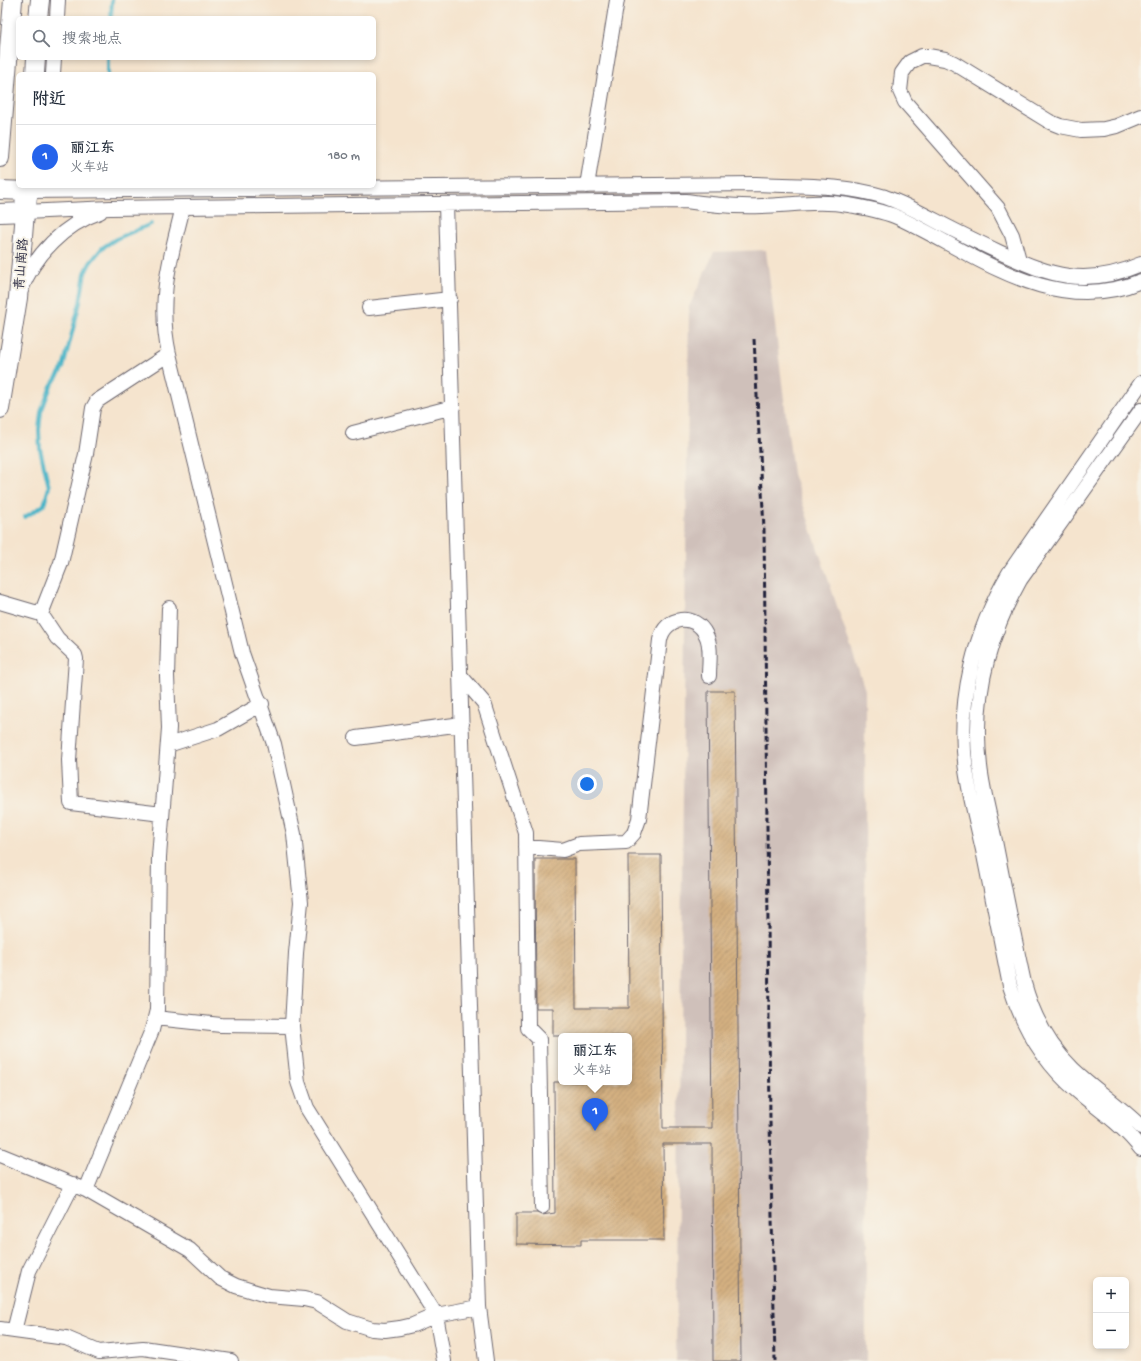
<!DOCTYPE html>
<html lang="zh">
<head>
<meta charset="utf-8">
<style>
  body { margin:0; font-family:"Gochi Hand","LXGW WenKai TC",sans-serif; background:#f2f2f3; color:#1f2937 }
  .controls { position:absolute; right:12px; bottom:12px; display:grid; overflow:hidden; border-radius:6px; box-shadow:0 2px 6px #0003 }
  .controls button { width:36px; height:36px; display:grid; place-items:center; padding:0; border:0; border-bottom:1px solid #e0e1e3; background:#fff; color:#1f2937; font:20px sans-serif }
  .you { position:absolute; left:587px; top:784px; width:14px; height:14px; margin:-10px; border:3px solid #fff; border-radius:50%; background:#1a73e8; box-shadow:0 0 0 6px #1a73e833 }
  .badge { display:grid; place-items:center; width:26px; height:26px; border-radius:50%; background:#2563eb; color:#fff; font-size:13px; font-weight:700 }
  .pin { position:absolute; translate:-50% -33px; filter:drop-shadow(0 1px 2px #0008) }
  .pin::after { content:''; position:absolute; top:21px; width:14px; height:12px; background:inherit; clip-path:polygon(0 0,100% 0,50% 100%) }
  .popup { position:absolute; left:558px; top:1033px; width:74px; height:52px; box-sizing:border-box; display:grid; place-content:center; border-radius:6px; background:#fff; filter:drop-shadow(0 1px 3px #0005); font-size:13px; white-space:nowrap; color:#747a83 }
  .popup b { font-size:15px; color:#1f2937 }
  .popup::after { content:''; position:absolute; left:50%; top:100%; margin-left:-8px; border:8px solid transparent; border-top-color:#fff }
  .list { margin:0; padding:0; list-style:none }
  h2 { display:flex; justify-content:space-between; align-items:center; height:52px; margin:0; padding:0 16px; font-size:17px }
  h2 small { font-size:13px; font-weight:400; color:#747a83 }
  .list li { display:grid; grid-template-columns:26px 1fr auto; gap:12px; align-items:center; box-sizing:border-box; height:64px; padding:0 16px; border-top:1px solid #e0e1e3 }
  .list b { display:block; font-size:15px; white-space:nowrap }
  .list p { margin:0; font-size:13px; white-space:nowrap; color:#747a83 }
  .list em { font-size:13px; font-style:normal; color:#747a83 }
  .icon { flex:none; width:22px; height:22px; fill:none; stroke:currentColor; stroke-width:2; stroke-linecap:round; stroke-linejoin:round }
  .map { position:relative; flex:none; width:1141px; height:1361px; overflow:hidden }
  .search { position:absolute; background:#fff; box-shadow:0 2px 6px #0003; left:16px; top:16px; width:360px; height:44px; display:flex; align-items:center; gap:10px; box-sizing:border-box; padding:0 14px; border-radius:6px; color:#747a83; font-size:15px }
  .panel { position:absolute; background:#fff; box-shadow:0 2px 6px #0003; left:16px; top:72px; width:360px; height:116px; border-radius:6px }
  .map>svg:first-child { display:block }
  .railway { fill:#cfc0ba }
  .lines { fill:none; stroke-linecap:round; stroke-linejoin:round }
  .stream { stroke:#49b4c7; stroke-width:4 }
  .building { fill:url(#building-hatch) }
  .minor-casing { stroke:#6c666e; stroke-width:16 }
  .major-casing { stroke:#6c666e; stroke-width:20 }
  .highway-casing { stroke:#6c666e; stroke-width:22 }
  .minor { stroke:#fff; stroke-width:14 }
  .major { stroke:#fff; stroke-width:18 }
  .highway { stroke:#fff; stroke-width:21 }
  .rail { stroke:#22223b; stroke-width:3; stroke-dasharray:6 3; stroke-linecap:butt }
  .labels { text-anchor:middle; stroke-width:4; stroke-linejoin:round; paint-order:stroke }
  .street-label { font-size:13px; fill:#22223b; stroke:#f7f3e8 }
</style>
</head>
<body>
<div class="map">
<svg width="1141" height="1361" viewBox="0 0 1141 1361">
  <defs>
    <pattern id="building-hatch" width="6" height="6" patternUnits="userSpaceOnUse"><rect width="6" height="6" fill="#d4b081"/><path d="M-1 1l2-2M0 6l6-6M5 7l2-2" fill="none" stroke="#ac8f6b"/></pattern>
  </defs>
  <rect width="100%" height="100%" fill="#f7f3e8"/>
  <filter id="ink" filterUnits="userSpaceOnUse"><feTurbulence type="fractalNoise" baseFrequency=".025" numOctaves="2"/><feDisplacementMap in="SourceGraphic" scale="8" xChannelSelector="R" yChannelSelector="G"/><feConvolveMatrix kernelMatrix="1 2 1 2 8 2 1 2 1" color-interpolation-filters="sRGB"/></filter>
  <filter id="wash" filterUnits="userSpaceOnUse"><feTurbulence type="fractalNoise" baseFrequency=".012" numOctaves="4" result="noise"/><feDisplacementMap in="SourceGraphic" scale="16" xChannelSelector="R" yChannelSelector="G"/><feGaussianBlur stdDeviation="0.9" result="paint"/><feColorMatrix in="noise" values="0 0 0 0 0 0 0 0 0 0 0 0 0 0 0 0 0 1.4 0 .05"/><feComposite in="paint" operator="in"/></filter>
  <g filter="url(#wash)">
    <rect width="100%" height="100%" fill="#f5e4ce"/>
    <path class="railway" d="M766 250 793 474 865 690 866 1361H676L689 307 714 252Z"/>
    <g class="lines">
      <path class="stream" d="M111 18 112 0
        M108 74V58
        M25 517 44 505 49 487 40 449 39 430 41 412 51 386 63 368 80 302 85 273 90 263 102 248 116 239 151 224"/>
    </g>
    <g id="blocks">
      <path class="building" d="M708 691H735L741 1361H713L712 1144H663L664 1240H581V1245L516 1244V1213H537L542 1215 555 1213 554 1082H629V1036H553V1008H536L535 859H575L576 1008H629L628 855H661L663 1128H712Z"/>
    </g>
  </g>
  <g filter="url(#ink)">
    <use href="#blocks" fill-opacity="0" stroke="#6c666e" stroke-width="1"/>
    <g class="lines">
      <defs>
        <path id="minor" d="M57 18 58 0
          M53 74 54 58
          M587 186 617 0
          M27 191 756 184C798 186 844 184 885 197 905 204 923 214 942 224 961 234 980 243 999 252 1051 276 1085 288 1141 264
          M446 204 479 1307 486 1361
          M183 207C170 260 157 299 169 354L242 653 274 744 294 834 301 902 296 953 292 1026 298 1082 307 1108 436 1315 479 1307
          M25 212 110 208 183 207 686 201C712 205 736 207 762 206 792 205 819 200 849 205 865 208 884 211 899 218 976 254 1052 318 1141 281
          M1019 260 1012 235 998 208 905 102 900 91 902 73 910 62 922 56H928L945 59 954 63 1050 122 1060 126 1081 130 1104 129 1117 126 1141 116
          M21 290C34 255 65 224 100 212
          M369 308 450 299
          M1141 383 1009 573C975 631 956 701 966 770 970 797 977 823 983 850 992 895 1001 941 1010 986 1023 1028 1044 1063 1077 1091 1099 1110 1123 1125 1141 1149
          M1141 410 1020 580C988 637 972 700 980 766 983 793 991 820 996 846 1005 892 1014 937 1024 983 1033 1016 1048 1045 1073 1069 1095 1090 1120 1106 1141 1127
          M353 433 453 407
          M0 602 41 614 57 638 75 655 76 659 69 760 71 803 162 814
          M41 614 61 563 86 454 93 408 97 401 169 354
          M460 675 484 703 526 833 528 1028 539 1039 542 1207
          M356 738 462 724
          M168 745 218 729 262 704
          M526 847 563 850 579 844 626 842 634 833 639 819 660 640C665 616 695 612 706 635 712 646 709 663 709 676
          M155 1018 221 1025 292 1026
          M0 1155 86 1190 190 1250 220 1278 236 1286 269 1296 304 1299 317 1302 347 1321 372 1329 385 1330 400 1328 413 1325 436 1315 444 1361
          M86 1190 152 1030 157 1010 159 857 169 728 167 676 169 608
          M0 1329 66 1338 99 1352 143 1348 231 1361
          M14 1331 29 1271 73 1184"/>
        <path id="major" d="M38 18 40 0
          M35 74 36 58
          M0 158 13 0
          M0 190 27 191V186
          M0 213 25 212 18 298 0 409"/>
        <path id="highway" d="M25 212 27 191"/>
      </defs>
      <use href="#minor" class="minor-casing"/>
      <use href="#major" class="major-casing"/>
      <use href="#highway" class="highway-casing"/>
      <use href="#minor" class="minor"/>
      <use href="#major" class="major"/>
      <use href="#highway" class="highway"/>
      <path class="rail" d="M754 339 764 529 770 1121 775 1361"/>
    </g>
  </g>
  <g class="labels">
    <g class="street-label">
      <text transform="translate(20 264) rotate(-85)" y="5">青山南路</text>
    </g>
  </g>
</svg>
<div class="controls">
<button>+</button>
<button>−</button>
</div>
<div class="you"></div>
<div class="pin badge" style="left:595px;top:1131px">1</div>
<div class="popup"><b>丽江东</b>火车站</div>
<div class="search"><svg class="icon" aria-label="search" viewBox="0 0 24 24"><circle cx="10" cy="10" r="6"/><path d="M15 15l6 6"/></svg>搜索地点</div>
<section class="panel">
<h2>附近<small></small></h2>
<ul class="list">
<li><span class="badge">1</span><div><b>丽江东</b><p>火车站</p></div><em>180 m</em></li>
</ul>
</section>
</div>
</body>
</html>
